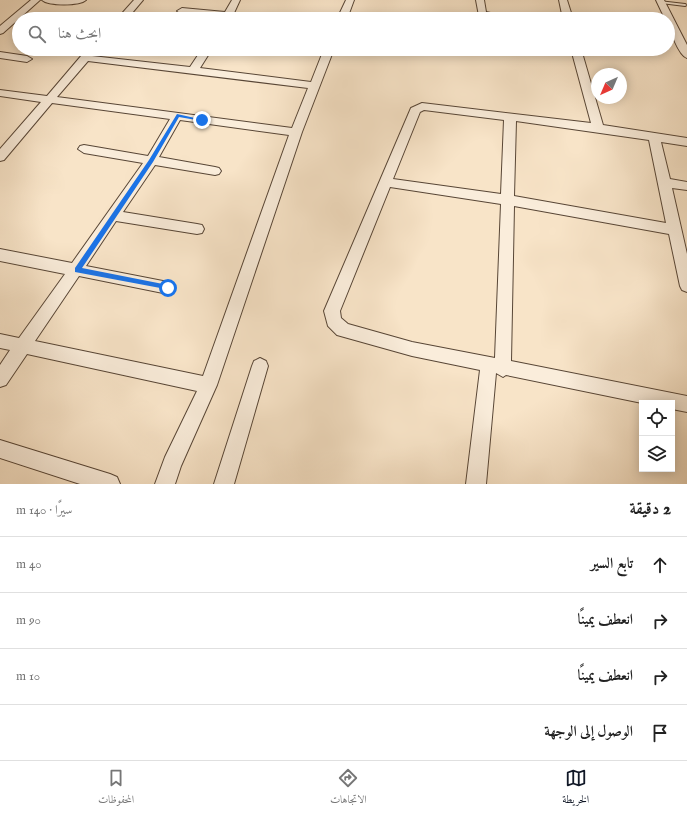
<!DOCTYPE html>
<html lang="ar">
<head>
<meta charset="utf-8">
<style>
  body { margin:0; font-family:"IM FELL English",Amiri,serif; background:#f2f2f2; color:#222; direction:rtl }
  .controls { position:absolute; right:12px; bottom:12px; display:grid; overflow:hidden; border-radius:0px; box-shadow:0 2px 10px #0003 }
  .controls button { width:36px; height:36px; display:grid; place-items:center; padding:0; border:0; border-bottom:1px solid #e0e0e0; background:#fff; color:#222; font:20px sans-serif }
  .compass { position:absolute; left:591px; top:68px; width:36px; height:36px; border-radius:50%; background:#fff; box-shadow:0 2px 10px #0003; rotate:224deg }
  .stop { position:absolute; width:12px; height:12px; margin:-9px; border:3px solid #1a73e8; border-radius:50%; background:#fff }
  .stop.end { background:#1a73e8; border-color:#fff; box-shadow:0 1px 4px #0008 }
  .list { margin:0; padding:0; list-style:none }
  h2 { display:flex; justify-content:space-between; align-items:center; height:52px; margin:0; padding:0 16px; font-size:17px }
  h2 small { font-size:13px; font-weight:400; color:#767676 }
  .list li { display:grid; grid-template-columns:26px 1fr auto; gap:12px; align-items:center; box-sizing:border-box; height:56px; padding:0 16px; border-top:1px solid #e0e0e0 }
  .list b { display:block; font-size:15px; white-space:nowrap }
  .list em { font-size:13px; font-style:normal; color:#767676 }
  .icon { flex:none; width:22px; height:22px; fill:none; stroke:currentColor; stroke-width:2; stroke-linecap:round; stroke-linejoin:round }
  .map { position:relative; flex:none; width:687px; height:484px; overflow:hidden; direction:ltr }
  .search { position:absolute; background:#fff; box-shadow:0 2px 10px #0003; left:12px; right:12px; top:12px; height:44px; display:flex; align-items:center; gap:10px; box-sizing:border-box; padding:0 14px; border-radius:22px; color:#767676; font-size:15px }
  .sheet { height:276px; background:#fff }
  nav { display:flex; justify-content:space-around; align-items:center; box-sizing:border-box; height:56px; border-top:1px solid #e0e0e0; background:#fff; font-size:11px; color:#767676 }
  nav a { display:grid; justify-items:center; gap:2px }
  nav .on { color:#111827 }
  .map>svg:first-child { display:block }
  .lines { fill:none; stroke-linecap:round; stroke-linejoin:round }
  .lane-casing { stroke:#584636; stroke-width:2 }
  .street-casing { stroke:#584636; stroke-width:2 }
  .lane { fill:#faeddb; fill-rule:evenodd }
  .street { fill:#faeddb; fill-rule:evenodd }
  .route { fill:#1a73e8 }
</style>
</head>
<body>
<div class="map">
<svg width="687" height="484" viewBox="0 0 687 484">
  <rect width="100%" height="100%" fill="#f8e4c8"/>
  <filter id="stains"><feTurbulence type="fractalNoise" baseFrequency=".005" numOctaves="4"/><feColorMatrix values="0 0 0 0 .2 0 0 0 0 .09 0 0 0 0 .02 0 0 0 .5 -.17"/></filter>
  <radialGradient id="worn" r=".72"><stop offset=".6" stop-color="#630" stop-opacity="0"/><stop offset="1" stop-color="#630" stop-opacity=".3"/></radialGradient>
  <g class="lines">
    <defs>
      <path id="lane" d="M659 1 685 4 687 5 685 6 661 3 659 2Z"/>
      <path id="street" d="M31 0H40L3 33 0 34V26Z
        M42 0H86C80 6 48 6 42 0Z
        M134 0H143L127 19H117Z
        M232 0H240L234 13 266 16 271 19H221L222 18 182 14 177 11 182 8 225 12Z
        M346 0H354L347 19H337Z
        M476 0H484L486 12 509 17 511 19H486L479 16Z
        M559 0H567L573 19H563Z
        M656 0H664L687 45V58C679 56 668 27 668 19H665Z
        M87 49H95L96 51 92 56 190 67 202 49H212L200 68 311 82 324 49H334L302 132 217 385 181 466 175 484H155L165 457 197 391 27 354 6 385 0 387V365L10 350 0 348V334L19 338 65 274 0 261V249L72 263 143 163 84 153 78 149 80 146 84 145 148 156 170 119 52 103 4 160 0 161V149L41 102 0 96V90L47 96ZM88 61 308 88 292 128 57 97ZM180 120 289 135 203 376 35 341 79 276 168 294 173 292 175 288 173 284 168 282 86 266 116 221 197 234 202 233 204 229 202 225 197 224 123 212 155 165 215 175 219 174 221 171 219 168 215 167 159 157Z
        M571 49H581L603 125 687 138V146L661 142 670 179 687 182V190L672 188 687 254V292L682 290 680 286 669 234 514 206 511 361 687 396V412L672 409V403H642L506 375 503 377 496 373 486 484H466L480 370 412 356 337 335 328 326 324 311 411 108 422 103 591 123ZM424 110 504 120 501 194 393 179 420 112ZM516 121 649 140 666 223 514 196ZM390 187 501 204 495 358 412 342 348 324 341 318 340 311Z
        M0 52 27 56 32 59 27 62 0 58Z
        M260 358 266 361 268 366 234 484H214L252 366 254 361Z
        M0 440 110 474 117 477 120 484H80L0 458Z"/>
    </defs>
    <use href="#lane" class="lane-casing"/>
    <use href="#street" class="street-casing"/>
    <use href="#lane" class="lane"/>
    <use href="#street" class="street"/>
  </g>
  <path class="route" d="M177 114 204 120 202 121 179 117 153 162 82 268 168 285H171V290L75 272V268L149 160Z"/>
  <rect width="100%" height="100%" filter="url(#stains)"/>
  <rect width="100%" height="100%" fill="url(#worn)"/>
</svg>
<div class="controls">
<button><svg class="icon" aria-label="locate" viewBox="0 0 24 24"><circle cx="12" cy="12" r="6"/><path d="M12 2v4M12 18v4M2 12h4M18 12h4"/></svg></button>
<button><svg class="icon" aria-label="layers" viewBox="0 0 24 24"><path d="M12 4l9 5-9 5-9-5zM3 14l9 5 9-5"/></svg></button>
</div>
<svg class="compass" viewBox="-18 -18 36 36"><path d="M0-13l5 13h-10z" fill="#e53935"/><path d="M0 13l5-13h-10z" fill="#767676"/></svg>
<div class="stop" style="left:168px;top:288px"></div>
<div class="stop end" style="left:202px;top:120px"></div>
<div class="search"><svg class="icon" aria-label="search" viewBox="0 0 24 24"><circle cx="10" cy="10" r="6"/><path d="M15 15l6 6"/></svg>ابحث هنا</div>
</div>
<section class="sheet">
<h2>2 دقيقة<small>سيرًا · 140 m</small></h2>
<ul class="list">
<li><svg class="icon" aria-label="ahead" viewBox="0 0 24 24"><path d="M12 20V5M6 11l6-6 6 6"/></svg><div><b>تابع السير</b></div><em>40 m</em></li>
<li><svg class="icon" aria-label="right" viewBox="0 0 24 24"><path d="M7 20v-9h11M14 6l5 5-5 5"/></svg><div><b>انعطف يمينًا</b></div><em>90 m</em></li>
<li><svg class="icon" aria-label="right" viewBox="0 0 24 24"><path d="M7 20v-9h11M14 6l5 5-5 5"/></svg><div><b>انعطف يمينًا</b></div><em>10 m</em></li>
<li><svg class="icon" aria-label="arrive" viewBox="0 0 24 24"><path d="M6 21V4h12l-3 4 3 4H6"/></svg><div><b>الوصول إلى الوجهة</b></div></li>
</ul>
</section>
<nav>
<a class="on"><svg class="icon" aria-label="map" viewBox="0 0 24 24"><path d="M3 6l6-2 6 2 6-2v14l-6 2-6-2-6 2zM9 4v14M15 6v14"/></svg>الخريطة</a>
<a><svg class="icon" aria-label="directions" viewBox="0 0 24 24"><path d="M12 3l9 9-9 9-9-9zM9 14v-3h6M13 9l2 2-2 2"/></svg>الاتجاهات</a>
<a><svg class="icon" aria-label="saved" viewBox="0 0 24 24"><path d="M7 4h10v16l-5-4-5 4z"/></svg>المحفوظات</a>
</nav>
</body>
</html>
